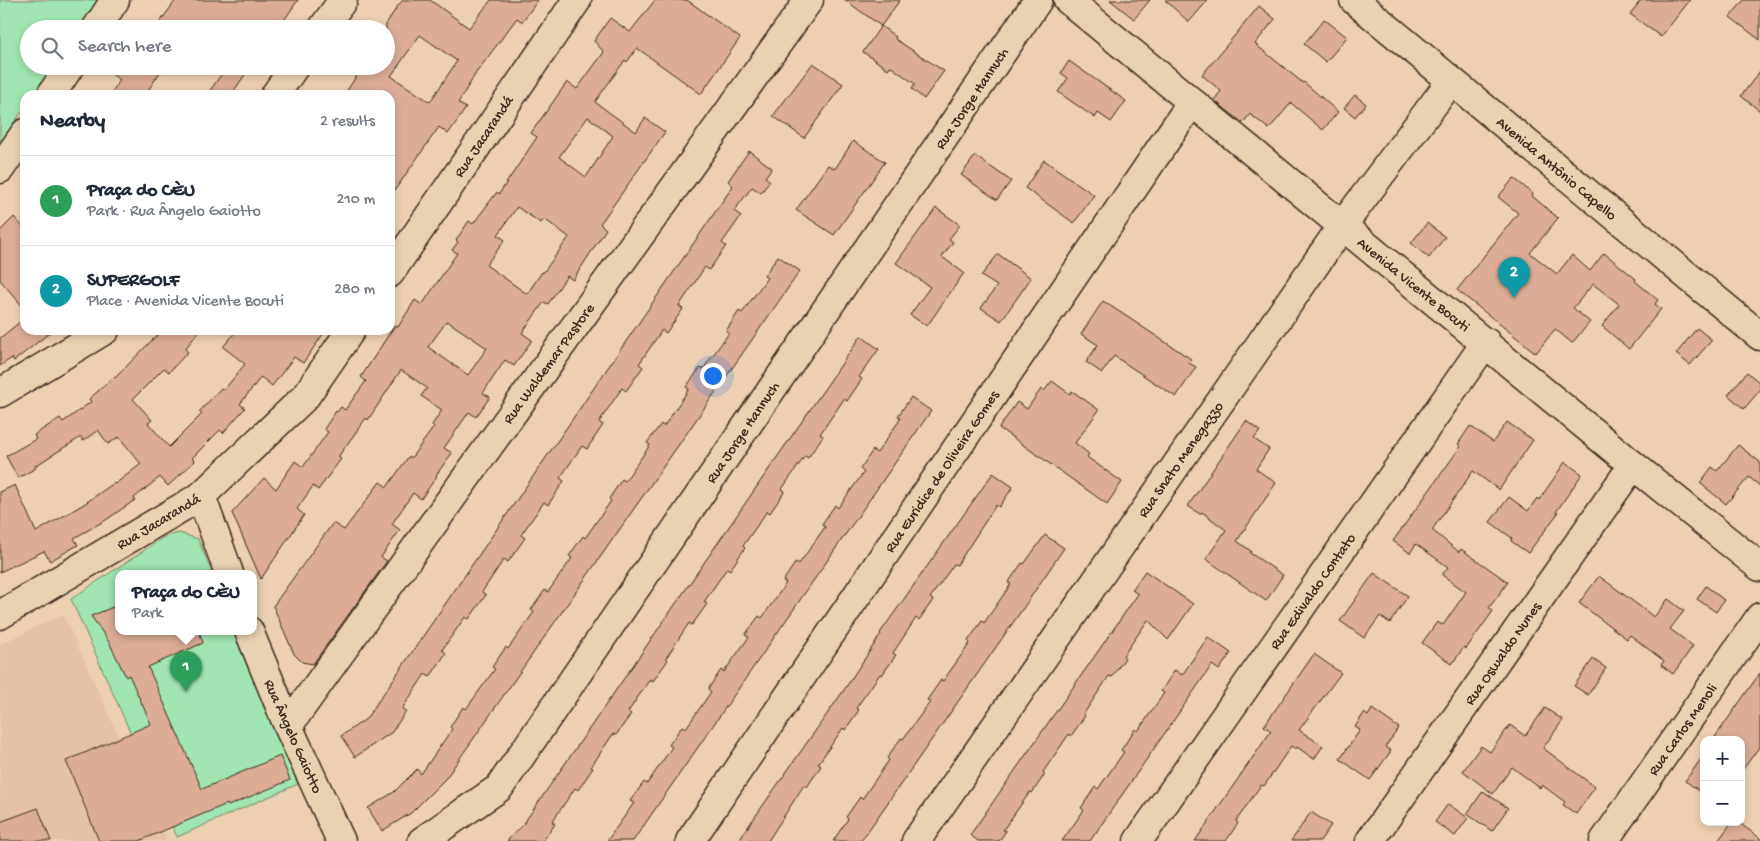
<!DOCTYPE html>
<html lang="en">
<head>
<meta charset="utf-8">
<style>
  body { margin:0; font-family:"Gochi Hand",sans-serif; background:#f2f2f3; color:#1f2937 }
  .controls { position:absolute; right:15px; bottom:15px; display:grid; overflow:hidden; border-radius:10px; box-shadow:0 2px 8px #0003 }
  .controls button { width:45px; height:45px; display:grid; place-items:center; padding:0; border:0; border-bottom:1px solid #e0e1e3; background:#fff; color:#1f2937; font:25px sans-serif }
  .you { position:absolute; left:712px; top:375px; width:18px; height:18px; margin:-12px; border:4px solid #fff; border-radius:50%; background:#1a73e8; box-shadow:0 0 0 8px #1a73e833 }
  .badge { display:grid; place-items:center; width:32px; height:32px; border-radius:50%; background:#1a73e8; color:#fff; font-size:16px; font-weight:700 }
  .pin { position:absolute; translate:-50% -41px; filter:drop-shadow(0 1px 2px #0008) }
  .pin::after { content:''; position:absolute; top:26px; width:18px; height:15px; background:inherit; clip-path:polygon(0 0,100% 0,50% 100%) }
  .popup { position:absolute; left:115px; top:570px; width:142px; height:65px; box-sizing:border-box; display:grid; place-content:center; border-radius:10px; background:#fff; filter:drop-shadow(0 1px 4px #0005); font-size:16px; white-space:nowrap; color:#747a83 }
  .popup b { font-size:19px; color:#1f2937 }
  .popup::after { content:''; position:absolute; left:50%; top:100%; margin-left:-10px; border:10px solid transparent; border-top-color:#fff }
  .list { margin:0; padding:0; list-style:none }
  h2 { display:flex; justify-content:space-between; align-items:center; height:65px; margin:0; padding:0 20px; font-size:21px }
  h2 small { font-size:16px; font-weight:400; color:#747a83 }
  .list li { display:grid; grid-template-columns:32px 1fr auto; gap:15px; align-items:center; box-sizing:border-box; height:90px; padding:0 20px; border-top:1px solid #e0e1e3 }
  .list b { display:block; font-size:19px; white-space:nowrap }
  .list p { margin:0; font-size:16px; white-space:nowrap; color:#747a83 }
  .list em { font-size:16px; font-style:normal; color:#747a83 }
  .icon { flex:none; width:28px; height:28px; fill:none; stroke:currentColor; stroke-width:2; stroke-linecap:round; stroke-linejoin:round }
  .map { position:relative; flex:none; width:1760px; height:841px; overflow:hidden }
  .search { position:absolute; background:#fff; box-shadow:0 2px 8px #0003; left:20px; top:20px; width:375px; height:55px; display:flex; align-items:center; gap:12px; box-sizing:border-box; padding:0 18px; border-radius:28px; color:#747a83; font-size:19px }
  .panel { position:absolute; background:#fff; box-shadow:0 2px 8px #0003; left:20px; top:90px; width:375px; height:245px; border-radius:15px }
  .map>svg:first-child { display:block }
  .built { fill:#e5c2a7 }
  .green { fill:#a1e6b2; stroke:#6e8868 }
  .building { fill:#dcac97; stroke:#3b2a1e; fill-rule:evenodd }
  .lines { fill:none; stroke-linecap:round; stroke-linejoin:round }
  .minor-casing { stroke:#3b2a1e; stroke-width:31 }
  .minor { stroke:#e9d2b2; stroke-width:28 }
  .labels { text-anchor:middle; stroke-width:4.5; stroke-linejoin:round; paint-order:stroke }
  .street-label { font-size:15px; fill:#3b2a1e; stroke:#e9d2b2 }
</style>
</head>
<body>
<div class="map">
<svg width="1760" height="841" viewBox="0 0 1760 841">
  <rect width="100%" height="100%" fill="#edd0b2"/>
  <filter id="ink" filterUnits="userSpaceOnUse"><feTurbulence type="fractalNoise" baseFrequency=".02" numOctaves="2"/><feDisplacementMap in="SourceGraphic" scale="10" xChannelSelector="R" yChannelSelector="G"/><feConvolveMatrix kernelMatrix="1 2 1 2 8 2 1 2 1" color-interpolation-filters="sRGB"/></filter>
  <g filter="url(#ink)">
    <path class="built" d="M63 614 167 841H0V644Z"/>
    <path class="green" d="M0 0H106L84 29H29V66H56L35 95H25V108L0 142Z
      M179 533 198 539 212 573H119V631H235L298 784 177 837 71 599 164 537Z"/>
    <path class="building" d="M176 0H298L278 29H155Z
      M403 0H430L469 28 491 0H538L522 22 517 18 476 73 458 103 466 108 448 134 439 127 390 197V95H344L363 66H386V24L397 7ZM420 35 457 61 430 102 391 76Z
      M655 0H687L740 38 701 94 637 48 627 62 625 60 595 102 636 132 645 118 665 132 600 224 606 229 573 280 567 276 548 304 544 302 522 333 532 340 514 366 505 360 483 393 490 397 476 417 469 412 444 448 452 453 436 475 437 476 421 499 413 493 392 524 400 530 381 557 387 561 313 664 302 662 294 654 273 606 333 523 344 530 380 482 387 487 409 456 411 458 434 427 432 425 442 410 421 396 427 388 401 370 368 420 366 418 338 457 341 459 318 490 313 486 297 509 304 515 261 579 232 513 264 478 276 489 295 461 303 467 328 432 324 429 336 411 337 412 341 407 345 410 366 381 361 377 395 325 398 327 415 300 422 305 457 253 452 250 458 242 456 240 469 221 473 224 497 192 499 194 537 137 531 133 548 109 567 82 577 89 604 52 594 41 610 18 630 32ZM588 117 613 136 586 177 559 157ZM517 207 541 223 544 219 569 237 543 273 542 272 527 294 486 265 505 240 498 235ZM447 321 487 348 468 375 428 347Z
      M845 0H900L881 26Z
      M1110 0H1150L1134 19Z
      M1165 0H1208L1189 22Z
      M1641 0H1690L1661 37 1630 14Z
      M1744 0H1760V40L1730 17Z
      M1259 6 1275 19 1255 44 1303 83 1304 82 1338 112 1323 130 1291 103 1269 129 1250 114 1243 123 1214 100 1221 91 1202 75Z
      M1324 19 1347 37 1326 62 1304 44Z
      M881 26 896 37 895 39 944 71 924 99 912 89 915 84 890 66 888 69 863 52Z
      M1069 61 1126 101 1111 122 1098 113 1095 118 1058 92 1068 78 1061 73Z
      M813 63 843 84 804 138 773 116Z
      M100 66H164L145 95H110L120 80Z
      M227 66H251L231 95H207Z
      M1760 71V111L1741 96Z
      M1355 95 1366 104 1355 117 1344 108Z
      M853 141 885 162 834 235 796 210 828 165 835 169Z
      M749 151 772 168 765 177 770 181 761 193 752 187 734 211 741 216 722 243 726 246 709 270 705 267 679 306 683 309 666 333 662 330 639 364 643 367 626 391 622 388 599 422 603 425 587 449 582 446 560 478 564 481 548 505 544 502 521 535 525 538 508 562 504 559 482 592 486 595 469 619 465 617 442 650 446 653 430 677 425 674 402 709 406 711 392 732 355 757 341 736 366 719 733 186 728 181Z
      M975 156 1011 181 997 200 961 175Z
      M1044 160 1094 195 1074 223 1025 188Z
      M1514 178 1533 194 1532 196 1558 218 1530 253 1557 274 1572 255 1590 271 1604 253 1636 279 1635 281 1658 300 1655 304 1661 309 1629 349 1602 326 1619 304 1593 284 1573 308 1590 322 1572 343 1555 329 1536 353 1457 290 1518 213 1498 197Z
      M936 208 960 225 949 239 953 242 942 257 964 273 927 326 910 315 930 287 896 263Z
      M14 217 25 229V309L0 280V231Z
      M1427 223 1445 237 1429 258 1411 243Z
      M998 254 1031 278 1001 321 981 308 997 286 981 276Z
      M778 256 800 271 786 291 446 778 411 813 382 831 368 808 394 792 417 769 421 774 452 729 450 727 463 707 466 709 495 669 492 667 506 647 508 649 534 612 531 610 545 590 548 592 572 558 569 556 583 536 585 538 611 501 609 499 622 479 625 481 650 445 647 443 661 424 664 426 689 389 686 387 700 368 703 369 729 333 726 331 739 311 742 313 767 278 764 276Z
      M1103 301 1191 359 1189 363 1196 367 1176 397 1114 356 1102 373 1086 362 1098 345 1081 334Z
      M25 318V330H53L14 361 12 358 0 366V338Z
      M1697 328 1712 340 1690 365 1676 354Z
      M162 330H200L185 349 188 352 169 372 164 368 133 399 152 420 148 423 169 447 202 414 199 412 221 388 224 390 245 364 223 347 237 330H326L303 363 294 357 272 386 261 377 240 404 245 408 223 433 220 430 192 458 195 461 168 486 160 477 134 498 135 500 106 520 74 538 78 545 50 561 44 551 0 572V492L15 485 36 532 84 504 114 483 115 484 141 464 119 437 108 444 98 430 83 441 81 437 35 466 36 468 18 478 6 456 36 439 34 435 60 418 63 422 91 402 89 399 114 377 115 378Z
      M861 336 879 349 859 377 862 379 847 401 844 399 820 434 823 436 808 458 805 456 782 489 785 491 770 513 767 511 743 546 745 548 730 570 727 568 704 602 707 604 692 625 689 623 666 658 668 660 653 681 650 679 628 712 631 714 616 735 613 734 591 767 593 768 578 790 575 788 552 822 555 824 543 841H507L524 823Z
      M1747 372 1760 383V390L1744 409 1728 395Z
      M1052 381 1070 394 1072 391 1075 393 1099 410 1075 443 1089 454 1087 457 1122 482 1107 504 999 428 1017 402 1027 409 1041 389 1044 391Z
      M911 397 931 411 633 841H607L634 803 630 801 644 782 647 784 672 747 669 745 682 726 686 728 711 692 708 689 721 670 724 672 749 637 745 635 759 616 762 618 786 583 783 581 796 562 799 564 825 527 822 524 835 505 838 508 864 472 860 469 873 450 877 453 901 418 898 416Z
      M1246 421 1260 431 1254 439 1269 449 1256 469 1276 483 1237 541 1251 551 1250 553 1283 575 1266 601 1206 559 1226 530 1202 512 1200 514 1188 506Z
      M1507 422 1533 440 1499 490 1473 471 1432 530 1459 552 1461 549 1508 582 1489 608 1493 611 1466 649 1464 647 1452 664 1422 643 1437 622 1443 625 1466 592 1442 575 1448 567 1416 544 1410 553 1393 541 1461 446 1458 444 1470 426 1493 442Z
      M1738 445 1760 462V486L1749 477 1726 504 1700 483 1712 467 1717 471Z
      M1565 462 1582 474 1556 512 1558 513 1528 553 1511 541 1512 538 1490 522 1509 497 1528 511 1537 498 1539 500Z
      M993 473 1013 487 999 507 996 505 957 565 954 564 930 598 933 600 919 620 916 618 893 653 896 655 882 675 880 674 856 708 859 710 845 730 843 728 818 764 821 766 807 787 804 785 768 841H738L844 690 881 634 880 633Z
      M1045 535 1064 548 1024 607 861 841H833L848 819 846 817 860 797 862 799 889 760 887 758 901 738 903 739 930 702 927 700 941 680 943 681 970 643 968 641 982 621 984 623 1011 584 1008 583 1022 563 1024 564Z
      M1145 571 1193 604 1168 640 1148 620 1123 656 1125 658 1112 677 1109 676 1083 715 1085 716 1071 736 1069 734 1043 772 1045 774 1032 793 1030 792 1003 830 1006 831 999 841H978L970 835 1138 594 1132 590Z
      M1374 573 1408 596 1390 623 1380 616 1364 638 1340 621Z
      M1599 576 1654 617 1668 599 1684 611 1670 629 1693 646 1673 674 1661 665 1664 661 1630 635 1627 639 1579 603Z
      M1706 586 1724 600 1716 612 1697 599Z
      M118 605V631H199L203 643 148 667 202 789 280 756 290 780 228 806 227 804 139 841H99L66 761 151 724 129 675 126 677 109 642 91 616Z
      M1208 637 1231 653 1219 670 1212 665 1090 841H1062L1084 810 1081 808 1095 787 1098 789 1124 752 1121 750 1135 729 1138 731 1164 693 1161 691 1175 670 1182 675Z
      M1314 654 1341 673 1299 730 1323 746 1314 759 1297 747 1296 749 1291 746 1264 786 1261 785 1236 821 1238 823 1226 841H1195L1271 731 1264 726Z
      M1593 659 1606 668 1588 695 1574 686Z
      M1760 673V746L1741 772V740H1713Z
      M1545 708 1563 720 1543 748 1595 787 1576 814 1563 805 1565 802 1542 785 1540 788 1512 767 1493 794 1463 771 1481 746 1490 752 1510 725 1525 736Z
      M1372 709 1399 728 1385 747 1391 751 1370 780 1340 759 1360 730 1355 727 1364 713 1368 716Z
      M1704 755V794L1685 781Z
      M1483 791 1508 808 1492 831 1467 814Z
      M1448 804 1468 818 1455 836 1435 822Z
      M38 808 51 841H0V822Z
      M1311 812 1331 825 1320 841H1291Z
      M1732 822H1738L1760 838V841H1718Z"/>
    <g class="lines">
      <defs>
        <path id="minor" d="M1068 0 1633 465 1760 567
          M1354 0 1760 336
          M96 29 115 0
          M322 29 343 0
          M51 95 70 66
          M275 95 295 66
          M0 169 25 133
          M390 273 577 0
          M0 393 105 330
          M201 496 229 573
          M0 615 201 496 305 397 351 330
          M249 631 288 726 341 841
          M288 726 809 0
          M422 841 499 788 1038 0
          M690 841 1192 102
          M916 841 1342 226 1451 81
          M1138 841 1486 342
          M1370 841 1633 465
          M1604 841 1760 617"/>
      </defs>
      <use href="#minor" class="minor-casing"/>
      <use href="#minor" class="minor"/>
    </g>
  </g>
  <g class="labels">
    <g class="street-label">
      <text transform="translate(971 98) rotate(-56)" y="5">Rua Jorge Hannuch</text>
      <text transform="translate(483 136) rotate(-56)" y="5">Rua Jacarandá</text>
      <text transform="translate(1557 168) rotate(40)" y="5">Avenida Antônio Capello</text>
      <text transform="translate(1414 284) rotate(39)" y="5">Avenida Vicente Bocuti</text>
      <text transform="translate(548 363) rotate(-54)" y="5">Rua Waldemar Pastore</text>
      <text transform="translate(742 432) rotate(-56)" y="5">Rua Jorge Hannuch</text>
      <text transform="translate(1180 459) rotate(-55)" y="5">Rua Snato Menegazzo</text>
      <text transform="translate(941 471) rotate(-56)" y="5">Rua Euridice de Oliveira Gomes</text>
      <text transform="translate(158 521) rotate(-31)" y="5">Rua Jacarandá</text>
      <text transform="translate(1312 591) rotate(-55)" y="5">Rua Edivaldo Contato</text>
      <text transform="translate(1502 653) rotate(-55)" y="5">Rua Oswaldo Nunes</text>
      <text transform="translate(1682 729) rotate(-55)" y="5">Rua Carlos Menoli</text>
      <text transform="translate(294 736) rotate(66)" y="5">Rua Ângelo Gaiotto</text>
    </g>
  </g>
</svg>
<div class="controls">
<button>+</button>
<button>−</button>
</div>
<div class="you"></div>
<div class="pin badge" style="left:186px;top:692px;background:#2e9e5b">1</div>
<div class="popup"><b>Praça do CÈU</b>Park</div>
<div class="pin badge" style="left:1514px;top:298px;background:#0f9aa8">2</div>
<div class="search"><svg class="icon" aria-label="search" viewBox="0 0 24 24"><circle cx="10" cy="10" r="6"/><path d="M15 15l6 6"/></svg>Search here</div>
<section class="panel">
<h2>Nearby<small>2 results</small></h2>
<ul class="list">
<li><span class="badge" style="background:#2e9e5b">1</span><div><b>Praça do CÈU</b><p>Park · Rua Ângelo Gaiotto</p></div><em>210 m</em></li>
<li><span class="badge" style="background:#0f9aa8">2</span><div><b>SUPERGOLF</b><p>Place · Avenida Vicente Bocuti</p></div><em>280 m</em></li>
</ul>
</section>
</div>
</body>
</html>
